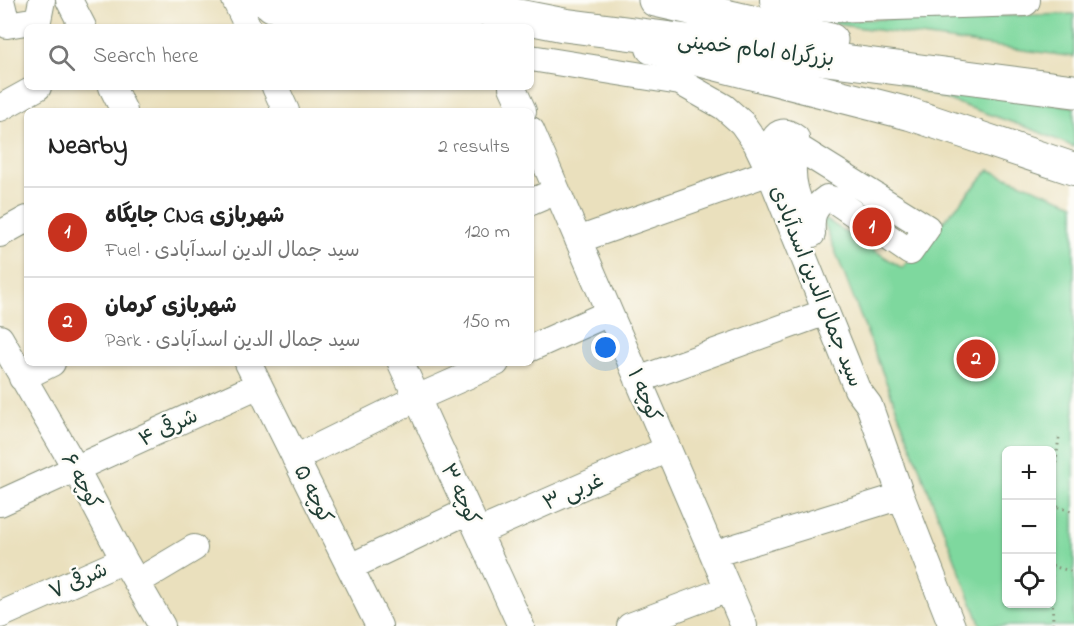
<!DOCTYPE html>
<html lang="en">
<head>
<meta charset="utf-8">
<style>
  body { margin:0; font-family:"Indie Flower","Playpen Sans Arabic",sans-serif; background:#f6f6f6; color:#222 }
  .controls { position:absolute; right:18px; bottom:18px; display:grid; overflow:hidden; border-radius:9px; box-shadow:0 2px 4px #0004 }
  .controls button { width:54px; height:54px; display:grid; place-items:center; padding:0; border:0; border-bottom:2px solid #e0e0e0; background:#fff; color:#222; font:30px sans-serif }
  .you { position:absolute; left:606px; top:348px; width:21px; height:21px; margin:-15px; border:4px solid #fff; border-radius:50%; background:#1a73e8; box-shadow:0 0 0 9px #1a73e833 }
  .badge { display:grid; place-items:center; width:39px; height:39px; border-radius:50%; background:#c8321e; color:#fff; font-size:20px; font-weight:700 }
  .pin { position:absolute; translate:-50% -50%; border:3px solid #fff; box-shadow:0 2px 6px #0006 }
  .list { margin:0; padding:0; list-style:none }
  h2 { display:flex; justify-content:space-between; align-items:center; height:78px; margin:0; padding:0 24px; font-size:26px }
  h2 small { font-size:20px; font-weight:400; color:#767676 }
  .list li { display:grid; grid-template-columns:39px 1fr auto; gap:18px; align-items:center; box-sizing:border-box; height:90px; padding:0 24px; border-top:2px solid #e0e0e0 }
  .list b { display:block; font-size:22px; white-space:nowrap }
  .list p { margin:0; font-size:20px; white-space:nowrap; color:#767676 }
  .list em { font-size:20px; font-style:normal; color:#767676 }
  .icon { flex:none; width:33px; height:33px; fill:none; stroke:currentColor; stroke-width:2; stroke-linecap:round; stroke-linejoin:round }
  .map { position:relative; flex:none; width:1074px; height:626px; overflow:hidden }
  .search { position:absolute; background:#fff; box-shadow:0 2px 4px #0004; left:24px; top:24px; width:510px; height:66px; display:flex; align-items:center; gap:15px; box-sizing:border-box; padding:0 21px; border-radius:9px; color:#767676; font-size:22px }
  .panel { position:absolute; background:#fff; box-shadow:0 2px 4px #0004; left:24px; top:108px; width:510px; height:258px; border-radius:9px }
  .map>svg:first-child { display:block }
  .green { fill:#7ed89e; stroke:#4e8a69; stroke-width:1.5; fill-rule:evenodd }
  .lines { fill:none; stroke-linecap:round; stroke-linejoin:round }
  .minor-casing { stroke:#848e78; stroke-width:28 }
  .major-casing { stroke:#848e78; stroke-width:34 }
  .highway-casing { stroke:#848e78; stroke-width:35 }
  .path { stroke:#848e78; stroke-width:3; stroke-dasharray:1.5 4.5; stroke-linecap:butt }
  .minor { stroke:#fff; stroke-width:26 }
  .major { stroke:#fff; stroke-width:32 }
  .highway { stroke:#fff; stroke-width:33 }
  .labels { text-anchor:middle; stroke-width:5; stroke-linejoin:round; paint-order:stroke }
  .street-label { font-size:21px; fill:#1f3d34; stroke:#fdfcf7 }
</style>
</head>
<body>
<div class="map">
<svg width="1074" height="626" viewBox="0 0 1074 626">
  <rect width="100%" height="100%" fill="#fdfcf7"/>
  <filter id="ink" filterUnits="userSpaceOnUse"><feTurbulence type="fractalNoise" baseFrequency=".0167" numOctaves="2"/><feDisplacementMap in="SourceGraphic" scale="12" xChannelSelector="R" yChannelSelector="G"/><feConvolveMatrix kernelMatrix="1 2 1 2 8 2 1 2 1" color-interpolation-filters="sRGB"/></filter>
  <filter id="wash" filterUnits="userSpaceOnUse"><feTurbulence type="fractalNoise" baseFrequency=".008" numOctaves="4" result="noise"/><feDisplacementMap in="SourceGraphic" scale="24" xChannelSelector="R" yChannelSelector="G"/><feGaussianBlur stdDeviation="1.35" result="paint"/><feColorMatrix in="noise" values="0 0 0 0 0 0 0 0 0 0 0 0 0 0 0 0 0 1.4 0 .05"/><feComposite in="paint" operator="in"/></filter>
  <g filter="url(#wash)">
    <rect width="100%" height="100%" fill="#eae0bd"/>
    <path class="green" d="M1074 14V57L812 21Z
      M899 83 1074 107V147L1034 130Z
      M989 170 1074 204V626H981L822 217 902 268ZM1006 450H1052V604H1006Z"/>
  </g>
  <g filter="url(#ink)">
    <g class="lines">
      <defs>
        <path id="minor" d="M1 0 7 25 38 20 42 0
          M69 0 83 27
          M235 0 248 27
          M250 0 291 9
          M531 58 680 82 724 107 742 123 756 143 767 166 857 389 869 405 901 496 952 626
          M112 87 124 111
          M275 87 286 111
          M512 87 523 111
          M0 108 38 87
          M531 130 744 626
          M797 147 927 228 910 252 834 200 827 198C812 208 811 217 812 234
          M767 166C769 150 774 120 796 138 797 148 793 157 793 167 792 185 798 199 804 215
          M531 202 557 191
          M0 234 27 219
          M578 240 770 172
          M0 338 76 469 124 560 162 626
          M531 348 609 313
          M248 363 379 626
          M401 363 521 626
          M22 378 52 363
          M638 380 826 312
          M295 458 417 398 496 363
          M0 503 259 385
          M478 532 668 449
          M713 554 901 496
          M350 567 468 511
          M137 582 194 548
          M0 615 124 560
          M630 626 728 589"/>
        <path id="major" d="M776 0 830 6 1024 0
          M652 48 910 114 1074 169"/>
        <path id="highway" d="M438 0 564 25 1074 91
          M655 0 831 40
          M272 5 466 18"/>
      </defs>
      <use href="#minor" class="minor-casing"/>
      <use href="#major" class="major-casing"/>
      <use href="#highway" class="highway-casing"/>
      <path class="path" d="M1052 493 1059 437
        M1052 505 1074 512
        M1052 566 1074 572
        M1052 575 1053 626"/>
      <use href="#minor" class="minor"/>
      <use href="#major" class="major"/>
      <use href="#highway" class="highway"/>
    </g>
  </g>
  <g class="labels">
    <g class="street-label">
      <text transform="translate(756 49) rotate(7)" y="7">بزرگراه امام خمینی</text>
      <text transform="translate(817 286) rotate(68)" y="7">سید جمال الدین اسدآبادی</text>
      <text transform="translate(645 395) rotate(67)" y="7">کوچه ۱</text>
      <text transform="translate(168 427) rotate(-25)" y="7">شرقی ۴</text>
      <text transform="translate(82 481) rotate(61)" y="7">کوچه ۶</text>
      <text transform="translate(573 491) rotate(-24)" y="7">غربی ۳</text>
      <text transform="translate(314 494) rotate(64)" y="7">کوچه ۵</text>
      <text transform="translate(461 494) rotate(65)" y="7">کوچه ۳</text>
      <text transform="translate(78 580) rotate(-24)" y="7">شرقی ۷</text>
    </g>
  </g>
</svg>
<div class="controls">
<button>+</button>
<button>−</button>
<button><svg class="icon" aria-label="locate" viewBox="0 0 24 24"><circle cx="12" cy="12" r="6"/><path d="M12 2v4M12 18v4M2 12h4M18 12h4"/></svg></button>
</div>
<div class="you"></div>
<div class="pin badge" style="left:872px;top:227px">1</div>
<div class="pin badge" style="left:976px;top:359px">2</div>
<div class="search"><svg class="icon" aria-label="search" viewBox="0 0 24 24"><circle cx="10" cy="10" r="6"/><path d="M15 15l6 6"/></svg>Search here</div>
<section class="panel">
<h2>Nearby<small>2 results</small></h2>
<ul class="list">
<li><span class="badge">1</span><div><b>جایگاه CNG شهربازی</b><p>Fuel · سید جمال الدین اسدآبادی</p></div><em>120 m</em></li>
<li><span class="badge">2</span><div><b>شهربازی کرمان</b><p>Park · سید جمال الدین اسدآبادی</p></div><em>150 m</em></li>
</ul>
</section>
</div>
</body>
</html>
